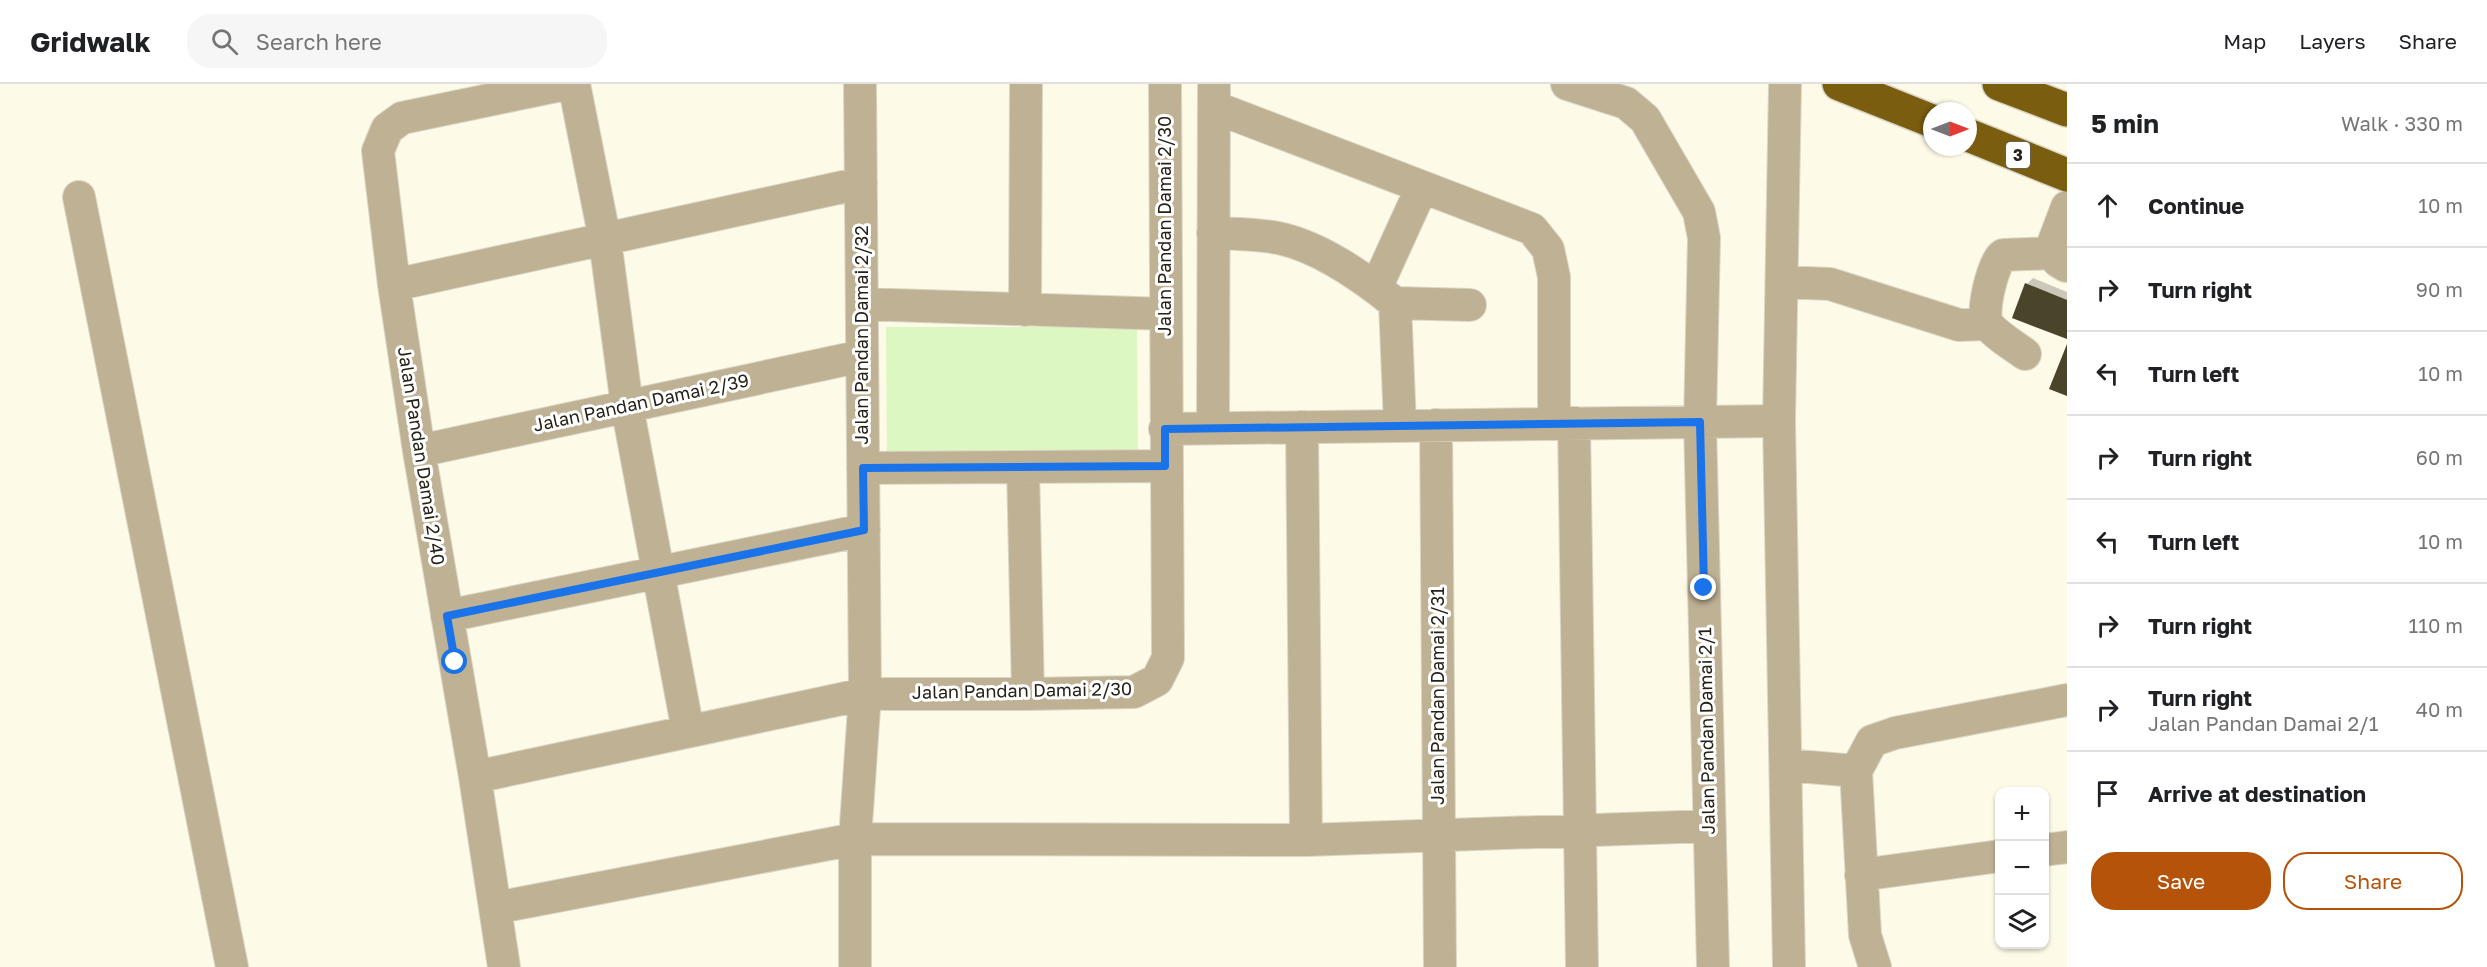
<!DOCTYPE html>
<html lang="en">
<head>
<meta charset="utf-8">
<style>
  body { margin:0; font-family:"Golos Text",sans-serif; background:#f6f6f6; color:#202124 }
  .controls { position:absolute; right:18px; bottom:18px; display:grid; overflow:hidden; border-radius:12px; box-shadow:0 2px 4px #0004 }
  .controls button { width:54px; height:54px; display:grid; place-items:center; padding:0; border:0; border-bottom:2px solid #e0e0e0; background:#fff; color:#202124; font:30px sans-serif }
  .compass { position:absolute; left:1923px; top:18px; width:54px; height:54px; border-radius:50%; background:#fff; box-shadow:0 2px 4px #0004; rotate:90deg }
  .stop { position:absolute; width:18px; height:18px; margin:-14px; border:4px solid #1a73e8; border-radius:50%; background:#fff }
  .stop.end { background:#1a73e8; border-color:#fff; box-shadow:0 2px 6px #0008 }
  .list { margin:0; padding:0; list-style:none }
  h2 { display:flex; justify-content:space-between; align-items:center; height:78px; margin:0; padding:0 24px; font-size:26px }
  h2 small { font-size:20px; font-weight:400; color:#757577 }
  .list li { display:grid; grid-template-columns:39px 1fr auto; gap:18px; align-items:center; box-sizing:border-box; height:84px; padding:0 24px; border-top:2px solid #e0e0e0 }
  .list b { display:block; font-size:22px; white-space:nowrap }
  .list p { margin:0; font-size:20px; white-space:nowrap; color:#757577 }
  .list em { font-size:20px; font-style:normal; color:#757577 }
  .actions { display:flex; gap:12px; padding:18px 24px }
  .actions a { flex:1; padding:14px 0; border:2px solid #b45309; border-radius:24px; text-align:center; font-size:21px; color:#b45309 }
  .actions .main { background:#b45309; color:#fff }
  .icon { flex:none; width:33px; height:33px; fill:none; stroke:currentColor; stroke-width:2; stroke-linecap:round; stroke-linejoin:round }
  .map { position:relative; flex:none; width:2067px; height:883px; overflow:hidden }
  header { display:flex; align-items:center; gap:36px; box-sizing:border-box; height:84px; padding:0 30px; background:#fff; border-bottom:2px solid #e0e0e0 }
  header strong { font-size:28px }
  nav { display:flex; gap:33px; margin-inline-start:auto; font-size:21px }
  .search { width:420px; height:54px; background:#f6f6f6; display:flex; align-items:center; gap:15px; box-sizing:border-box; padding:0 21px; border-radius:24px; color:#757577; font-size:22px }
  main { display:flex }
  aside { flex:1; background:#fff }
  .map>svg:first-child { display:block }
  .green { fill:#dcf7c0 }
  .shadow { fill:#0003 }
  .building { fill:#4a442a }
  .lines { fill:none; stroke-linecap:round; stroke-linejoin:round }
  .minor-casing { stroke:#dbd7c6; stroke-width:34 }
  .highway-casing { stroke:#dbd7c6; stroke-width:36 }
  .minor { stroke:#bfb194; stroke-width:32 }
  .highway { stroke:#7b5d0f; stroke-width:33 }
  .route { stroke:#1a73e8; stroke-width:8 }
  .labels { text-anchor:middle; stroke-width:6; stroke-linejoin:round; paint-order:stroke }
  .shield { fill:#fff; stroke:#66645c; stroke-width:1.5 }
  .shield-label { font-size:16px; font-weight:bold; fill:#242116 }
  .street-label { font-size:18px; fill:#242116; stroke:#fff }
</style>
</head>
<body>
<header>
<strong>Gridwalk</strong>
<div class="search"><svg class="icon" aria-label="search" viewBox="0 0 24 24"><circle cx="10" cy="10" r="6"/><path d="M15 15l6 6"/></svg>Search here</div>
<nav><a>Map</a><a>Layers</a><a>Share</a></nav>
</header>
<main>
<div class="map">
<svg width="2067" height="883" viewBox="0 0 2067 883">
  <rect width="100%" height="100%" fill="#fefae8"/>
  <path class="green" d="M886 243H1137L1138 376 887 377Z"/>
  <path class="shadow" d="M2033 194 2067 208V254L2027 200Z"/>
  <path class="building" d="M2025 199 2067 216V255L2012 234Z
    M2067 260V312L2049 305Z"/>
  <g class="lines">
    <defs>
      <path id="minor" d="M574 0 605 156 627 322 688 647
        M1567 0 1626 19 1645 35 1699 128 1704 154 1700 338 1713 883
        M1785 0 1779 337 1789 883
        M1214 23 1532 145 1548 165 1554 193V340
        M79 113 232 883
        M1213 149C1235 150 1257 150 1278 154 1318 162 1364 194 1395 219
        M2066 182 2058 177 2053 160 2067 123
        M1782 198 1830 200 1959 241 1986 240
        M394 201 861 99
        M1376 204 1422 103
        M862 220 1166 230
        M1025 226 1026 0
        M2025 270C2013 261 1997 252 1988 241 1980 231 1993 178 2003 171L2054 169
        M1574 339 1582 883
        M1400 341 1395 219 1470 221
        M1436 341 1440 883
        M1302 343 1306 756
        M1213 344 1214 0
        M1165 345 1779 337
        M419 367 862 272
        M1023 383 1028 610
        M863 384 1165 382
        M447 532 864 446
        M1786 681 1856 687
        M1856 687 1872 657 1895 649 2067 616
        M1856 687 1865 851 1875 883
        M475 693 865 610H1028L1134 608 1157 596 1168 574 1165 0
        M2044 766 2067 763
        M1861 791 2000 772
        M495 824 855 755 1306 756 1709 742
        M504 883 475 693 419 367 394 201 378 67 387 45 402 34 566 0
        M855 883V755L865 610 860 0"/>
      <path id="highway" d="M1839 0 1932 37
        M1999 0 2067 26
        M1968 51 2067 91"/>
    </defs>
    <use href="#minor" class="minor-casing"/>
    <use href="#highway" class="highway-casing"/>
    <use href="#minor" class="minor"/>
    <use href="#highway" class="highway"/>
  </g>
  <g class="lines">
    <path class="route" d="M455 578 447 532 864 446 863 384 1165 382V345L1700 338 1704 504"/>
  </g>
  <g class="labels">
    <rect class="shield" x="2006" y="58" width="24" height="26" rx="4.5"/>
    <g class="shield-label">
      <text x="2018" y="77">3</text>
    </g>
    <g class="street-label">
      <text transform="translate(1165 142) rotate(-90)" y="6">Jalan Pandan Damai 2/30</text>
      <text transform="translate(862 251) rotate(-90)" y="6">Jalan Pandan Damai 2/32</text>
      <text transform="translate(641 319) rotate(-12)" y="6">Jalan Pandan Damai 2/39</text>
      <text transform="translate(421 372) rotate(81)" y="6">Jalan Pandan Damai 2/40</text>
      <text transform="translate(1022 607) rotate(-1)" y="6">Jalan Pandan Damai 2/30</text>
      <text transform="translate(1438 612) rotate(-90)" y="6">Jalan Pandan Damai 2/31</text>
      <text transform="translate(1707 647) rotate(-91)" y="6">Jalan Pandan Damai 2/1</text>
    </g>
  </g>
</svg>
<div class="controls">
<button>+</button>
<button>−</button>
<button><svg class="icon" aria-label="layers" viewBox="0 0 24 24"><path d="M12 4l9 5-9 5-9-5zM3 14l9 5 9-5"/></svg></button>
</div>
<svg class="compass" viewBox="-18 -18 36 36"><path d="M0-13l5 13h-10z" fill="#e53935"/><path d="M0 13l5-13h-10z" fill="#757577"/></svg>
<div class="stop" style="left:455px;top:578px"></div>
<div class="stop end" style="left:1704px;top:504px"></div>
</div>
<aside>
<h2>5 min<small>Walk · 330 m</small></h2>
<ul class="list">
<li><svg class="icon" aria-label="ahead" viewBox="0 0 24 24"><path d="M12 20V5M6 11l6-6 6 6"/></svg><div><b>Continue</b></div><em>10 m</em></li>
<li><svg class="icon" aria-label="right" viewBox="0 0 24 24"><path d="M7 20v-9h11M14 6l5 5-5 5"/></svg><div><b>Turn right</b></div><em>90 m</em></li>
<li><svg class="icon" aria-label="left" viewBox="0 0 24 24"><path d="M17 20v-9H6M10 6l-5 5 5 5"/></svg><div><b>Turn left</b></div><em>10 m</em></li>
<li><svg class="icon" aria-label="right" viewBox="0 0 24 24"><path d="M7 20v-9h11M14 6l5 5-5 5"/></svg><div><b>Turn right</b></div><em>60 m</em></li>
<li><svg class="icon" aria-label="left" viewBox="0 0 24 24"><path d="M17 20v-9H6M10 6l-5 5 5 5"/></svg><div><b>Turn left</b></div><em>10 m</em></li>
<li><svg class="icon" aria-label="right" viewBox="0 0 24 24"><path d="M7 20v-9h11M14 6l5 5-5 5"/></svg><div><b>Turn right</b></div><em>110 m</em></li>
<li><svg class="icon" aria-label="right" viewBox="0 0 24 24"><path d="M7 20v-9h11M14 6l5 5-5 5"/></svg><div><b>Turn right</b><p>Jalan Pandan Damai 2/1</p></div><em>40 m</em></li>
<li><svg class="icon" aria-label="arrive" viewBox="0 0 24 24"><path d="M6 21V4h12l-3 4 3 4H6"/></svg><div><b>Arrive at destination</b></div></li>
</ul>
<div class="actions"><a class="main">Save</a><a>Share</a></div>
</aside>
</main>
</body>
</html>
